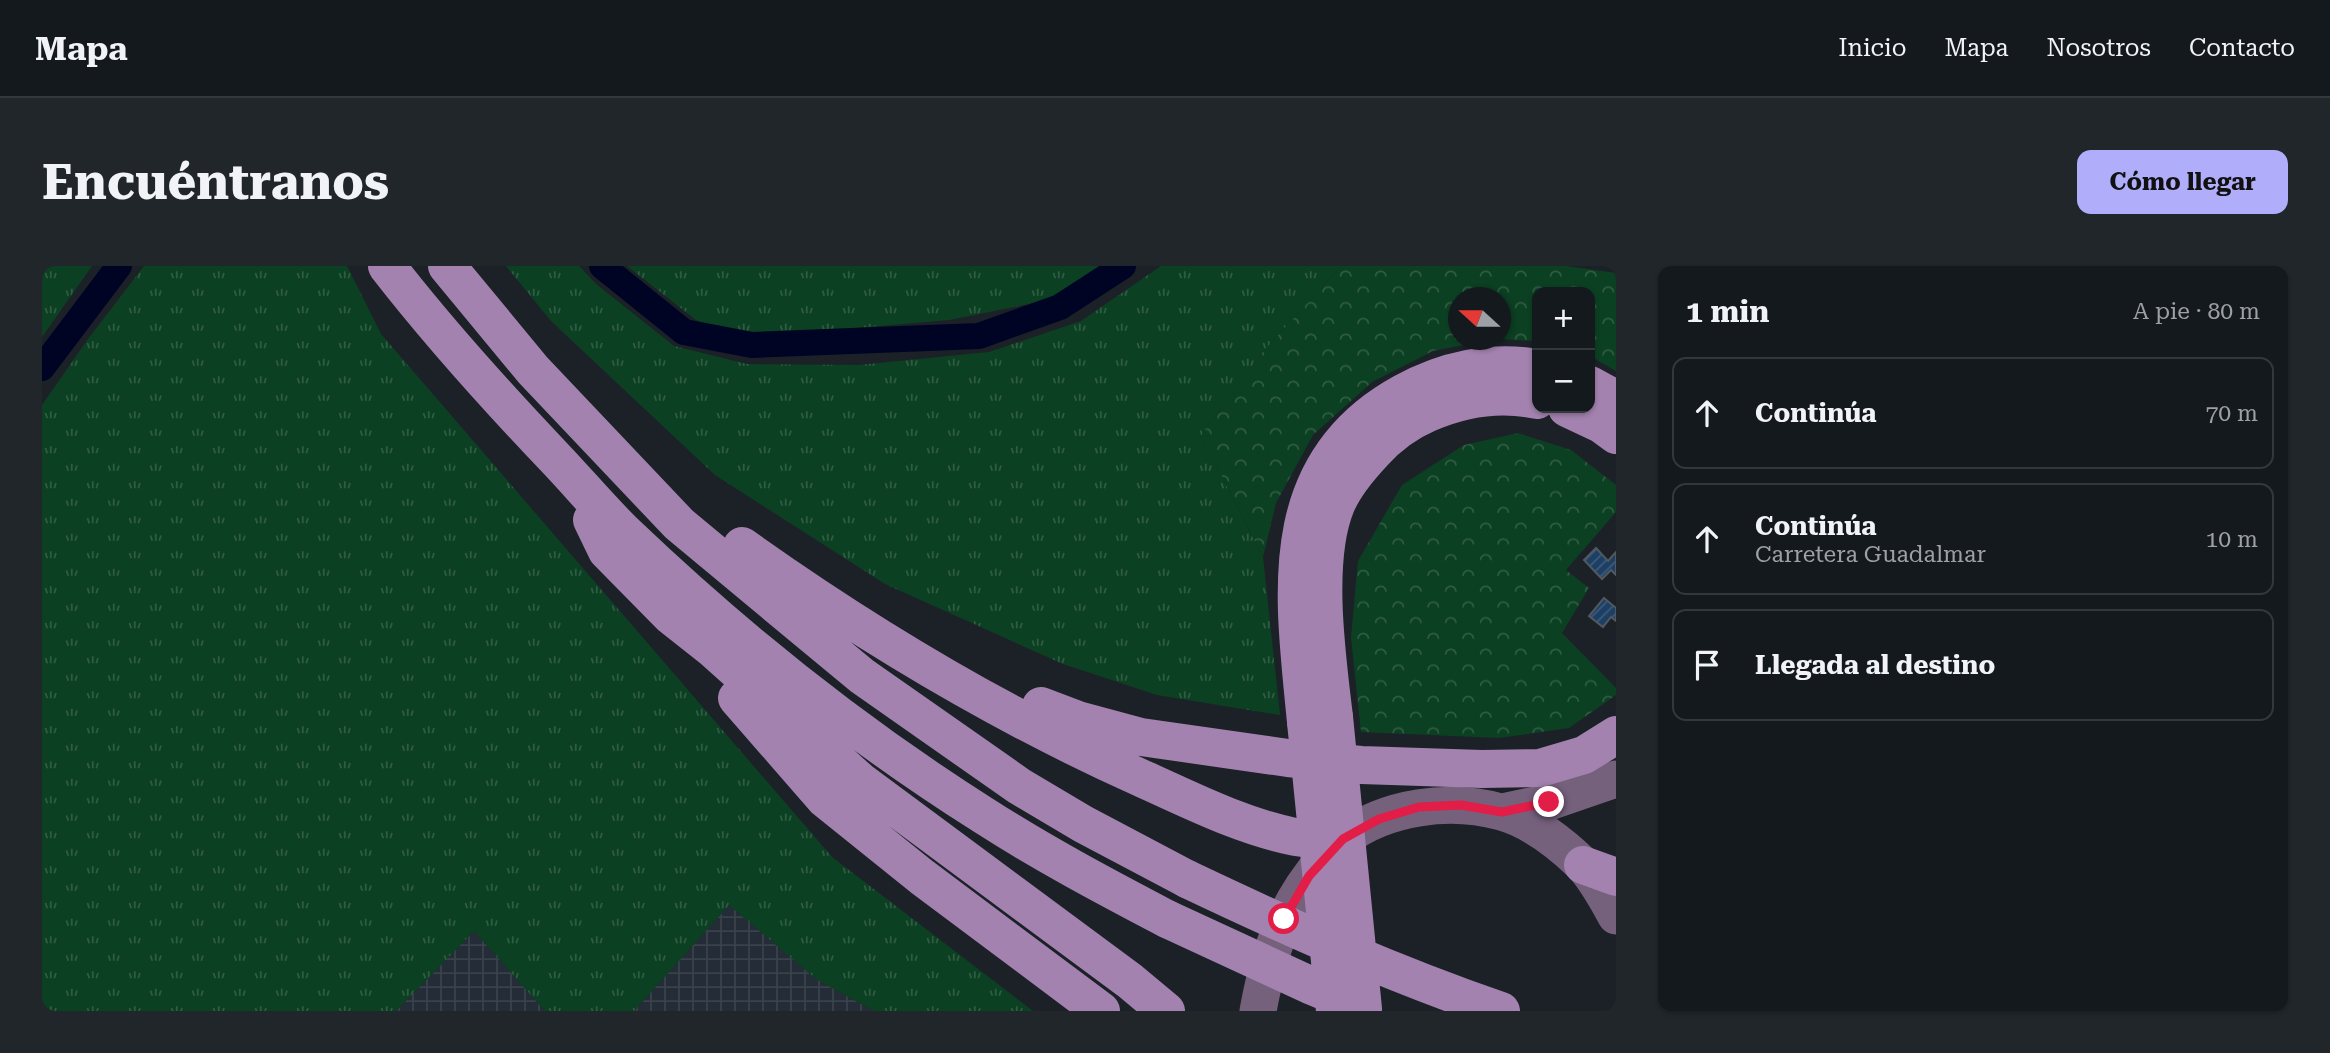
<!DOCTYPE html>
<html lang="es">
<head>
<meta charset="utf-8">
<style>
  body { margin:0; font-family:"Roboto Serif",serif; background:#21262a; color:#f1f3f6 }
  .controls { position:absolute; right:21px; top:21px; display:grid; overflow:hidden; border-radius:14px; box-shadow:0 2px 5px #0004 }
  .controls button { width:63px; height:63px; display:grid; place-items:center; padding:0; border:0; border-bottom:2px solid #33383b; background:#14191d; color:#f1f3f6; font:35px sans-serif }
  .compass { position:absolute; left:1406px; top:21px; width:63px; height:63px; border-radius:50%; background:#14191d; box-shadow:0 2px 5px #0004; rotate:291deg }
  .stop { position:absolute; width:21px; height:21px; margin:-16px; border:5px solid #e11d48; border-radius:50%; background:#fff }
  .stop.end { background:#e11d48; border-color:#fff; box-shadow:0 2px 7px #0008 }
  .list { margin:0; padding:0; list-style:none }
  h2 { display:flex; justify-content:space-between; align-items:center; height:91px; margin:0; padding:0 28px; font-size:30px }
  h2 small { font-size:23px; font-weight:400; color:#9da0a4 }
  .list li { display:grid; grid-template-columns:46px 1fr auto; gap:21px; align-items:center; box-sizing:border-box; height:112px; margin:0 14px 14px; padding:0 14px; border:2px solid #33383b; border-radius:14px }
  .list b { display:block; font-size:26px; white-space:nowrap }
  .list p { margin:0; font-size:23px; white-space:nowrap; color:#9da0a4 }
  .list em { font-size:23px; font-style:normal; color:#9da0a4 }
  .icon { flex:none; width:38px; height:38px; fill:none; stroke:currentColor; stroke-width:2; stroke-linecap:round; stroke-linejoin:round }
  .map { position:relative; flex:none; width:1574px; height:745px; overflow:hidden; border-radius:14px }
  header { display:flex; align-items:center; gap:42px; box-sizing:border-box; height:98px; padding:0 35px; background:#14191d; border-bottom:2px solid #33383b }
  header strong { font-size:33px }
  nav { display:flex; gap:38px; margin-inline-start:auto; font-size:24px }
  .intro { display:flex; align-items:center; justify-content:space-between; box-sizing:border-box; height:168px; padding:0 42px }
  h1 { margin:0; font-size:49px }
  .button { padding:18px 32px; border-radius:14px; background:#b0aefa; color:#111; font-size:24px; font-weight:700 }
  main { display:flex; gap:42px; padding:0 42px }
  aside { flex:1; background:#14191d; border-radius:14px; box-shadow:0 2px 5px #0004 }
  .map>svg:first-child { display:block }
  .industrial { fill:url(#industrial-grid) }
  .grass { fill:url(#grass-tufts) }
  .forest { fill:url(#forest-crowns) }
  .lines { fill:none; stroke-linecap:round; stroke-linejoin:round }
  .canal { stroke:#000424; stroke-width:26 }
  .building { fill:url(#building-hatch); stroke:#52585f; stroke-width:2 }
  .secondary { stroke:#76617d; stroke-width:37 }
  .highway { stroke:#a382af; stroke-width:38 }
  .highway-bridge { stroke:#a382af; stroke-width:38 }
  .route { stroke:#e11d48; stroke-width:9 }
</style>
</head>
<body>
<header>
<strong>Mapa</strong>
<nav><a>Inicio</a><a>Mapa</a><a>Nosotros</a><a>Contacto</a></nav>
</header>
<div class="intro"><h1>Encuéntranos</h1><a class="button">Cómo llegar</a></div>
<main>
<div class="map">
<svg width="1574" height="745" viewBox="0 0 1574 745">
  <defs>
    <pattern id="industrial-grid" width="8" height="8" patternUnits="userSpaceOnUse" patternTransform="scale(1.75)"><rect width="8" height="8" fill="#232c37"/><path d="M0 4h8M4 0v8" fill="none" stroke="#39414b"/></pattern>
    <pattern id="grass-tufts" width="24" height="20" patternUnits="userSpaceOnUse" patternTransform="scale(1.75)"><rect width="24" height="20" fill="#0c4022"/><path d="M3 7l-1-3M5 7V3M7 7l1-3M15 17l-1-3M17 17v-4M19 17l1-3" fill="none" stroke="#305c43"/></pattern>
    <pattern id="forest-crowns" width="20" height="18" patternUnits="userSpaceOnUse" patternTransform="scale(1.75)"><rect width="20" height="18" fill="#0c4022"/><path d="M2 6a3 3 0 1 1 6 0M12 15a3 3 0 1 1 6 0" fill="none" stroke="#305c43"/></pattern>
    <pattern id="building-hatch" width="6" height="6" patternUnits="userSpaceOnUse" patternTransform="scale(1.75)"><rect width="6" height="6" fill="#1c3f63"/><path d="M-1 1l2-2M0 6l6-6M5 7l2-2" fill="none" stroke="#3d5b7a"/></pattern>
  </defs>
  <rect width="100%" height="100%" fill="#1b2127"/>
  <path class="industrial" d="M687 639 774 713 832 745H592Z
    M432 665 503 745H354Z"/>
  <path class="grass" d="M0 0H50L0 71Z
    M102 0H305L339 68 790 591 991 745H832L774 713 687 639 592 745H503L432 665 354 745H0V139L46 73Z
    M464 0H537L554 18 632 80 705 98 817 99 947 86 1039 55 1119 0H1299L1220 87 1159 170 1221 291 1238 449 1115 429 1021 398 843 318 673 209 509 55Z
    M585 0H1062L1012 33 907 54 744 68 679 66 654 54Z"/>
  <path class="forest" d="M1299 0H1524L1574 7V105L1548 90V26H1495V75L1459 73 1458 32H1416V74H1447L1391 85 1330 116 1271 169 1234 237 1221 291 1159 170 1220 87Z
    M1476 167 1529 184 1574 219V246L1524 304 1547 322 1520 367 1574 422V429L1527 462 1457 472 1319 466 1309 371 1316 295 1360 219 1422 179Z"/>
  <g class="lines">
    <path class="canal" d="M560 0 642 66 710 79 937 70 1018 41 1081 0
      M0 102 77 0"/>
  </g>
  <path class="building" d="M1554 282 1566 295 1574 286V309L1569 304 1560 313 1542 294Z
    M1562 332 1574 342V355L1569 351 1561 361 1547 350Z"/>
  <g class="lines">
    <path class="secondary" d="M1460 546 1507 536 1574 513
      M1216 745C1227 685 1242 639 1283 592 1289 586 1295 578 1301 573 1344 540 1408 532 1459 546 1488 554 1517 576 1539 597 1553 611 1564 632 1574 650"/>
    <path class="highway" d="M345 0C397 67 454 130 512 191 536 216 559 244 584 268 693 372 813 468 941 549 1000 587 1062 620 1125 653
      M405 0 491 104 637 258 820 410 977 520 1041 558 1145 613
      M1548 119 1574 133
      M1525 142 1559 158 1574 169
      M550 254 565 285 628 349 671 383 818 515 1088 715 1124 745
      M700 280C825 369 959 449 1099 512 1150 535 1199 560 1253 571 1268 574 1285 573 1301 573
      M695 432 783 533 880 611 1059 745
      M999 440 1036 454 1099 471 1246 492 1319 499 1440 503 1498 502 1542 489 1574 469
      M1292 451C1285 392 1271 295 1294 239 1302 220 1316 203 1331 187 1346 170 1365 156 1386 147 1421 132 1458 126 1495 134
      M1264 456C1252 330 1230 199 1361 127 1402 104 1449 94 1495 102
      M1541 599 1574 611"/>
    <path class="highway-bridge" d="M1292 451 1321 743
      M1264 456 1293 745
      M1145 613C1248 662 1351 708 1459 745
      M1125 653 1270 720 1311 737"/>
  </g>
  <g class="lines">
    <path class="route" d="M1242 653 1267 610 1301 573 1337 553 1377 541 1419 539 1460 546 1507 536"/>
  </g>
</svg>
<div class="controls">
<button>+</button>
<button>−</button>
</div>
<svg class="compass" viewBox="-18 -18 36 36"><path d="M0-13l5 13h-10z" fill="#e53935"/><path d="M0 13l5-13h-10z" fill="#9da0a4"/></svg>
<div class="stop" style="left:1242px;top:653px"></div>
<div class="stop end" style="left:1507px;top:536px"></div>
</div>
<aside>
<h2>1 min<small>A pie · 80 m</small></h2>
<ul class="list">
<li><svg class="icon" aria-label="ahead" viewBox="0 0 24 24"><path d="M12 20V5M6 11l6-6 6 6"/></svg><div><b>Continúa</b></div><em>70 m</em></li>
<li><svg class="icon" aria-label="ahead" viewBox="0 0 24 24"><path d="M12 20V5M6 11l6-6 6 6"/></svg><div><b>Continúa</b><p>Carretera Guadalmar</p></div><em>10 m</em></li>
<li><svg class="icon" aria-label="arrive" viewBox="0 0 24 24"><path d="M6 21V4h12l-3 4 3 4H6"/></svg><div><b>Llegada al destino</b></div></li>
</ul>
</aside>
</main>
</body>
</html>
